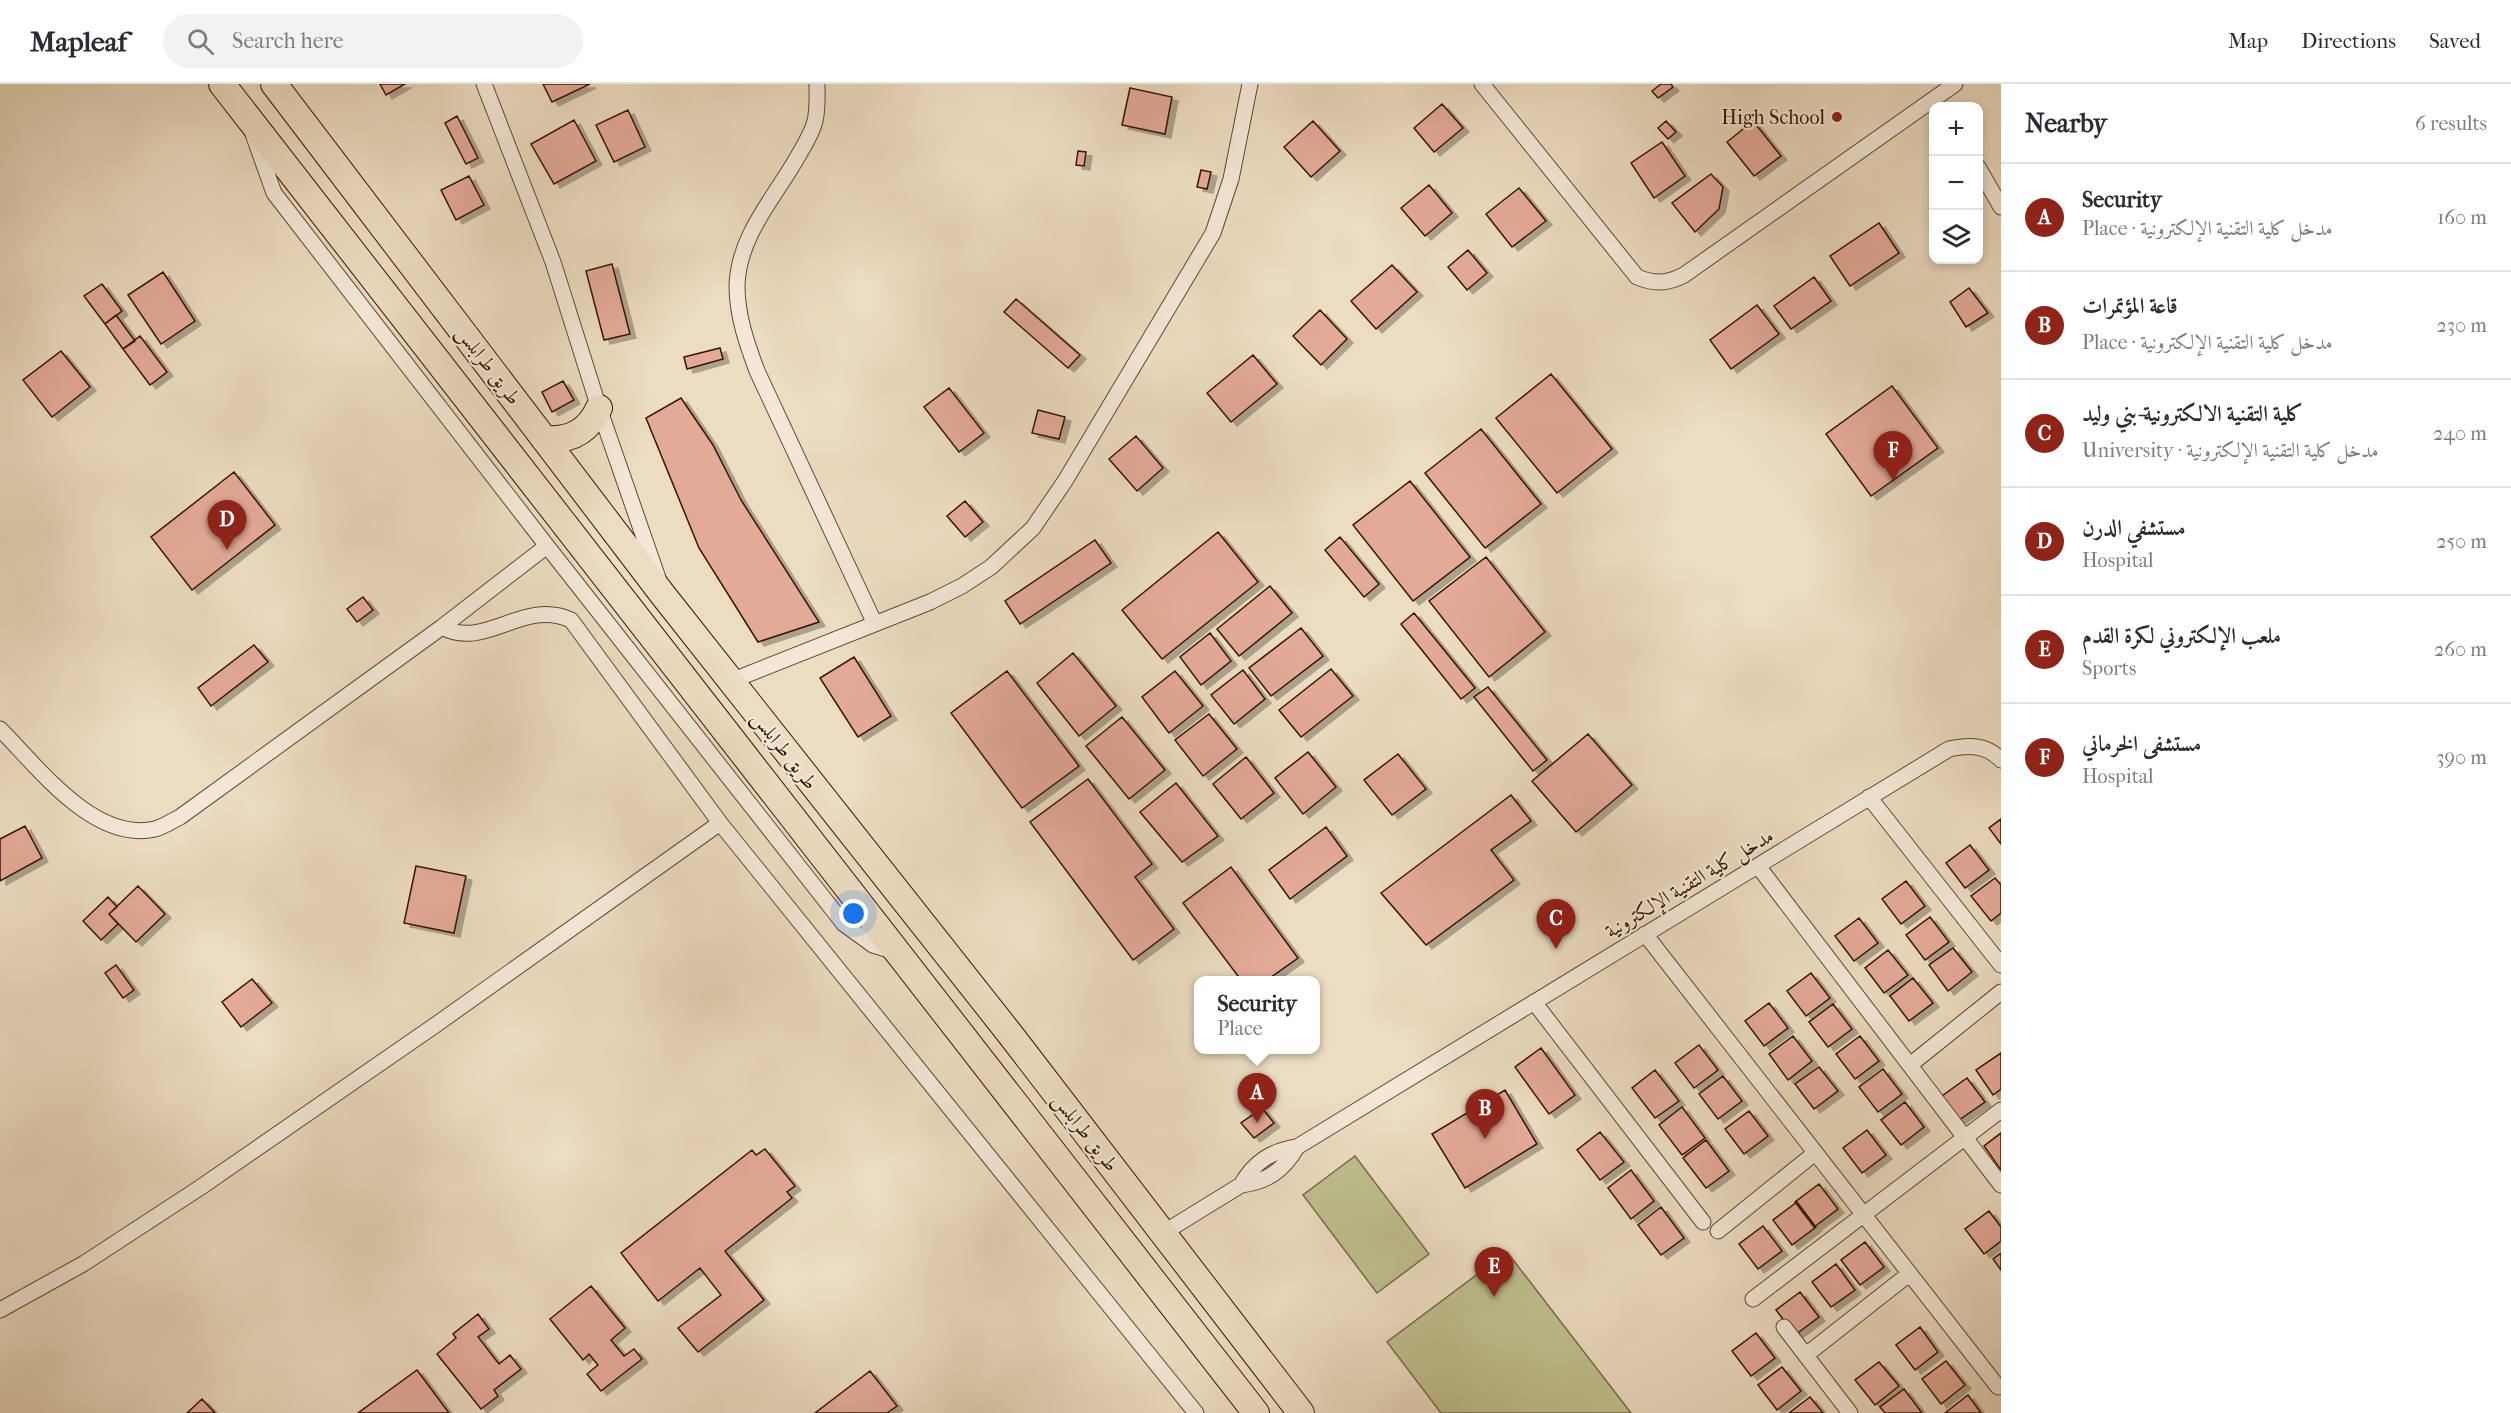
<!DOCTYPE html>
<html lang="en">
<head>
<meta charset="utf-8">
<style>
  body { margin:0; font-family:"IM FELL French Canon",Amiri,serif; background:#f2f2f3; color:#2b2b33 }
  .controls { position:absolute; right:18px; top:18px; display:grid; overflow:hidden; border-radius:12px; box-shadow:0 3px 9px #0003 }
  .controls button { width:54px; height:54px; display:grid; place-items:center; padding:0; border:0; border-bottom:2px solid #e1e1e2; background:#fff; color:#2b2b33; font:30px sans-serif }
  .you { position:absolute; left:854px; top:830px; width:21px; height:21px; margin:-15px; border:4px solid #fff; border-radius:50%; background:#1a73e8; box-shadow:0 0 0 9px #1a73e833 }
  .badge { display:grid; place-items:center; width:39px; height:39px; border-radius:50%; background:#8f2418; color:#fff; font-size:20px; font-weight:700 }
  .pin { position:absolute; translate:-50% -50px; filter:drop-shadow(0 2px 3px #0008) }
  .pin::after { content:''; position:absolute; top:32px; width:21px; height:18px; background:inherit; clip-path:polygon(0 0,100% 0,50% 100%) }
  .popup { position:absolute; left:1194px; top:892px; width:126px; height:78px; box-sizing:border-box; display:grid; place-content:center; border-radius:12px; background:#fff; filter:drop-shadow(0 2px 4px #0005); font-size:20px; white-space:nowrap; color:#7c7c81 }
  .popup b { font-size:22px; color:#2b2b33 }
  .popup::after { content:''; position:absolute; left:50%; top:100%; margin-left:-12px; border:12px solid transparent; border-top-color:#fff }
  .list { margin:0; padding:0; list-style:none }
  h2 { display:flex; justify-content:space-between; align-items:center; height:78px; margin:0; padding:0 24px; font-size:26px }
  h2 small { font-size:20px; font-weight:400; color:#7c7c81 }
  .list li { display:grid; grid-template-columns:39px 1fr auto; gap:18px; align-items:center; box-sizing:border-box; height:108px; padding:0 24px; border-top:2px solid #e1e1e2 }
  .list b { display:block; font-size:22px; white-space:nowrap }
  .list p { margin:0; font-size:20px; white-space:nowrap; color:#7c7c81 }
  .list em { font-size:20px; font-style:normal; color:#7c7c81 }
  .icon { flex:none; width:33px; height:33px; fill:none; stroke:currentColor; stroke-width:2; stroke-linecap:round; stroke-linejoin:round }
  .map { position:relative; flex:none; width:2001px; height:1329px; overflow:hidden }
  header { display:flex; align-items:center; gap:36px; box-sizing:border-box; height:84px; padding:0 30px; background:#fff; border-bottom:2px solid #e1e1e2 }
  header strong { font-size:28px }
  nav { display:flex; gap:33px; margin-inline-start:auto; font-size:21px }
  .search { width:420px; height:54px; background:#f2f2f3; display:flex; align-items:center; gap:15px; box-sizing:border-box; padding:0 21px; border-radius:33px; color:#7c7c81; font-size:22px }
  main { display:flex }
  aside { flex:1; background:#fff }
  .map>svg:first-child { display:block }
  .green { fill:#bebf8e; stroke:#7a6a4a; stroke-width:1.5 }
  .building { fill:#e4aa98; stroke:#361405; stroke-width:1.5; filter:url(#shadow) }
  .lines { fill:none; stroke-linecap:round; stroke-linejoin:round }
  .minor-casing { stroke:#644634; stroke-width:17 }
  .trunk-casing { stroke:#361405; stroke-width:28 }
  .minor { stroke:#f3e8d7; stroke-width:15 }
  .trunk { stroke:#ecdcc1; stroke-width:26 }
  .poi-dot { fill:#8f2418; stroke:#f3e8d7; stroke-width:2 }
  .labels { text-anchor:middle; stroke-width:4.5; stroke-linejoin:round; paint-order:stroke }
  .poi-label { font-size:20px; fill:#361405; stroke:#f3e8d7; text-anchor:end }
  .street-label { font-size:20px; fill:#361405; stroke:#f3e8d7 }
</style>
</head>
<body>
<header>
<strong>Mapleaf</strong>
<div class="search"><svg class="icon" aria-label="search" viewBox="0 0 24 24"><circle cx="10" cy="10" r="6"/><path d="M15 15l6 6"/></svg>Search here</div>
<nav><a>Map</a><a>Directions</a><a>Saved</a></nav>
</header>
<main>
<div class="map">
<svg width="2001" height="1329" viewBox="0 0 2001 1329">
  <defs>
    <filter id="shadow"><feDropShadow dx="6" dy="4" stdDeviation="0" flood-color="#0004"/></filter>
  </defs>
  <rect width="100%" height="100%" fill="#ecdcc1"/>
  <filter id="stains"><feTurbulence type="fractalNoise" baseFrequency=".00333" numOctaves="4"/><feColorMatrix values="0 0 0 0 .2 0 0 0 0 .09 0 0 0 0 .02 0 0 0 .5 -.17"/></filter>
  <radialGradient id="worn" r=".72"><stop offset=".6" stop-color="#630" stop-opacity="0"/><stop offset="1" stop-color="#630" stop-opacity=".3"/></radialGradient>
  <path class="green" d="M1355 1072 1429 1170 1377 1209 1303 1111Z
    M1507 1168 1631 1329H1441L1387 1258Z"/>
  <path class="building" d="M380 0H405L386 11Z
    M543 0H590L552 18Z
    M1661 0H1671L1673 3 1658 14 1652 7Z
    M1130 4 1172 13 1165 50 1122 41Z
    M1442 20 1463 44 1434 68 1414 44Z
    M628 26 645 63 614 78 596 41Z
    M457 32 478 74 466 80 445 39Z
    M574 36 596 77 554 100 531 60Z
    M1313 37 1340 67 1311 93 1284 63Z
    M1666 37 1676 48 1668 55 1658 44Z
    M1753 37 1781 72 1754 92 1727 58Z
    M1662 58 1685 92 1654 114 1631 79Z
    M1078 67 1086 68 1084 82 1076 81Z
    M1201 86 1211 88 1207 105 1197 103Z
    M1711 90 1723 103 1719 125 1695 148 1672 119Z
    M469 92 484 121 456 136 441 106Z
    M1429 101 1452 129 1425 152 1401 124Z
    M1519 104 1546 137 1512 163 1486 130Z
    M1879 139 1899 169 1850 202 1830 172Z
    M1468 166 1487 189 1467 206 1448 183Z
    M612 180 630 250 604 256 586 187Z
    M1392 181 1417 208 1376 245 1351 217Z
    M163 188 195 237 161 260 128 211Z
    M1814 193 1831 217 1791 245 1774 222Z
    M102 200 122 227 105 240 84 212Z
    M1969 204 1988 229 1966 243 1950 218Z
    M1016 215 1080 271 1068 284 1004 228Z
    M1757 221 1779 250 1731 285 1710 256Z
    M1320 226 1347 255 1321 281 1293 252Z
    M116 231 135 257 123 265 105 240Z
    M140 252 167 288 150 301 123 265Z
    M720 264 723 275 687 285 684 273Z
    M61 267 90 303 52 333 23 296Z
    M1253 271 1277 300 1231 338 1207 309Z
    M1551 290 1612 365 1557 409 1496 334Z
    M563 297 574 316 552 328 542 308Z
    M1892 302 1938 364 1871 412 1826 350Z
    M949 304 984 349 959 368 924 323Z
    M681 314 713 361 741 416 819 538 758 558 699 464 646 334Z
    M1038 326 1065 333 1059 355 1032 349Z
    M1481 345 1541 420 1485 464 1425 389Z
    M1136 352 1163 384 1137 407 1109 375Z
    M234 388 275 441 192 506 151 453Z
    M1410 397 1470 473 1413 517 1353 441Z
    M965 417 983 438 965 453 947 432Z
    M1218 448 1258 498 1162 575 1122 526Z
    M1340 453 1379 500 1364 513 1325 466Z
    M1095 456 1111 479 1020 540 1005 517Z
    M1486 473 1545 548 1489 593 1429 517Z
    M1270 502 1292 529 1239 572 1217 545Z
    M363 513 373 526 357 538 347 525Z
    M1414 529 1475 604 1461 615 1401 540Z
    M1301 544 1323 572 1271 612 1249 584Z
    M1210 549 1231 577 1201 601 1180 573Z
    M254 561 268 578 211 622 198 604Z
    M1073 569 1116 622 1079 652 1037 599Z
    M854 573 891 632 858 653 820 594Z
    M1331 585 1353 612 1301 653 1279 626Z
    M1243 586 1265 615 1234 640 1211 611Z
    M1007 587 1079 682 1022 724 951 629Z
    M1175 587 1203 622 1169 649 1142 613Z
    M1488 603 1547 676 1533 687 1474 613Z
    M1209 630 1237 665 1203 692 1175 656Z
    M1122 633 1165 686 1129 715 1086 662Z
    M1588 650 1632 701 1576 748 1532 697Z
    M1308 668 1336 703 1303 730 1275 694Z
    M1398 670 1426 705 1392 731 1364 696Z
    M1246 673 1274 709 1241 735 1213 700Z
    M1088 695 1152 780 1135 793 1174 845 1133 876 1030 738Z
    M1176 699 1218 752 1182 778 1140 728Z
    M1511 711 1531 737 1491 766 1514 796 1426 861 1381 809Z
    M2001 735V760L1989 744Z
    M25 742 42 774 0 797V755Z
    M1326 743 1347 772 1290 815 1269 786Z
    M1970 761 1989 786 1965 804 1946 779Z
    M416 782 466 792 454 849 404 839Z
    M1231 783 1298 874 1267 896H1241L1183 819Z
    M1995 794 2001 801V829L1991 837 1971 812Z
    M1906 797 1925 822 1901 840 1882 815Z
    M138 802 165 830 136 858 109 830Z
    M108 813 117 823 109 830 118 840 101 856 83 837Z
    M1930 833 1949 858 1925 876 1906 851Z
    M1859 834 1878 859 1854 877 1835 852Z
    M1953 864 1972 888 1948 907 1929 881Z
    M1888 866 1908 891 1884 909 1865 884Z
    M116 881 134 906 123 914 105 889Z
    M1811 889 1830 914 1806 932 1787 907Z
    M1913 894 1933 919 1909 937 1890 912Z
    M252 895 272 919 241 943 222 918Z
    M1769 919 1788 944 1764 962 1745 937Z
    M1833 920 1852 945 1828 963 1809 938Z
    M1793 952 1812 977 1788 996 1769 970Z
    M1860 952 1879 977 1855 995 1836 970Z
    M1699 961 1718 986 1694 1004 1675 979Z
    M1541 964 1575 1011 1549 1030 1515 983Z
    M2001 969V1005L1993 1011 1976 986Z
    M1819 983 1838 1007 1814 1025 1795 1000Z
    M1883 985 1902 1010 1878 1028 1859 1003Z
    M1655 986 1679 1017 1655 1034 1632 1004Z
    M1723 992 1742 1017 1718 1035 1699 1010Z
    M1967 994 1985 1018 1959 1036 1942 1012Z
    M1505 1006 1537 1060 1465 1104 1432 1050Z
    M1905 1018 1924 1043 1901 1061 1881 1036Z
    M1682 1023 1705 1054 1682 1071 1659 1041Z
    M1262 1024 1274 1039 1254 1054 1241 1039Z
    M1749 1027 1768 1052 1744 1070 1725 1045Z
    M1867 1046 1886 1071 1862 1089 1843 1064Z
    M1600 1048 1624 1078 1600 1096 1577 1066Z
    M2001 1049V1086L1984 1062Z
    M1706 1056 1729 1087 1706 1104 1683 1074Z
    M765 1065 795 1102 787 1108 792 1114 725 1167 764 1216 698 1268 678 1244 721 1211 700 1184 658 1217 621 1169 752 1066 756 1071Z
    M1631 1086 1654 1117 1631 1135 1608 1104Z
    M1819 1100 1838 1125 1814 1143 1795 1118Z
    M1797 1118 1816 1143 1792 1161 1773 1136Z
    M1661 1123 1684 1154 1661 1171 1638 1141Z
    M1989 1127 2001 1143V1157L1984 1170 1965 1145Z
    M1763 1142 1782 1167 1758 1185 1739 1160Z
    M1865 1158 1884 1183 1860 1201 1841 1176Z
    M2001 1169V1186L1993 1175Z
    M1836 1180 1855 1206 1831 1223 1812 1198Z
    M591 1202 625 1244 611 1256 624 1272 634 1265 642 1275 601 1307 587 1290 598 1281 589 1270 583 1276 550 1235Z
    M1800 1208 1819 1233 1795 1251 1776 1226Z
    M478 1230 489 1245 478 1253 499 1280 510 1271 521 1285 494 1306 498 1312 481 1325 437 1270 456 1254 453 1250Z
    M1920 1243 1938 1268 1915 1286 1896 1261Z
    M1756 1249 1775 1274 1751 1292 1732 1267Z
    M1946 1277 1965 1301 1941 1320 1922 1295Z
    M1879 1278 1899 1302 1875 1321 1855 1296Z
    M1782 1283 1801 1307 1777 1326 1758 1301Z
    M417 1286 449 1329H358Z
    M870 1287 897 1322 887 1329H815Z
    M1904 1305 1922 1329H1885L1880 1323Z
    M1968 1311 1981 1329H1945Z
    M1810 1313 1823 1329H1789Z
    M202 1315 215 1329H187Z"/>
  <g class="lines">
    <defs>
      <path id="minor" d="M484 0 553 178 599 324 658 494
        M817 0C817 13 818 24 815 37 812 50 803 63 797 74 774 114 738 153 737 202 737 232 747 260 757 287L875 540
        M1482 0 1637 193C1654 200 1667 200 1684 191L1955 0
        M253 50 274 109 547 462 844 840 873 861 896 868
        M1978 83 2001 123
        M442 543C485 567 523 514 571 536L720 739 1196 1329
        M731 597 930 518 962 502 991 483 1033 444 1065 397 1213 149 1231 95 1250 0
        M0 645C38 683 94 759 155 745 163 743 172 737 180 733L442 543 547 462
        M1869 713 2001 881
        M1758 782 2001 1101
        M1645 850 1998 1303
        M1534 918 1703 1138
        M1910 981 2001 908
        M1241 1101C1254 1078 1271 1067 1297 1063L1949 665C1968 661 1986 660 2001 676
        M1718 1147 1815 1069
        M1163 1149 1241 1101C1267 1098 1284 1086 1297 1063
        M1753 1215 2001 1026
        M0 1226 83 1180 201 1103 434 942 720 739
        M1784 1243 1850 1329
        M1806 1271 1909 1190"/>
      <path id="trunk" d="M222 0 1256 1329
        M274 0 663 511 1010 950 1301 1329
        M544 355C570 357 588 348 599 324"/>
    </defs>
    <use href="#minor" class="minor-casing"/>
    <use href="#trunk" class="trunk-casing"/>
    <use href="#minor" class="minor"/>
    <use href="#trunk" class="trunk"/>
  </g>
  <circle class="poi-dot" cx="1837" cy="33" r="6"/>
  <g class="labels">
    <g class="poi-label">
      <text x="1825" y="40">High School</text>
    </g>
    <g class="street-label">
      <text transform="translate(489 281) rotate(53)" y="7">طريق طرابلس</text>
      <text transform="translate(785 666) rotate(52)" y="7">طريق طرابلس</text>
      <text transform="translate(1689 799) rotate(-31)" y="7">مدخل كلية التقنية الإلكترونية</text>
      <text transform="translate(1086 1048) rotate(52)" y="7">طريق طرابلس</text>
    </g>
  </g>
  <rect width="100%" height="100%" filter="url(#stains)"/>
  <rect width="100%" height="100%" fill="url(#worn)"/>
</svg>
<div class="controls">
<button>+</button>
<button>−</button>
<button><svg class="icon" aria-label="layers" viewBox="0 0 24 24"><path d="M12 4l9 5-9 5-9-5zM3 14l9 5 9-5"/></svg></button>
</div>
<div class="you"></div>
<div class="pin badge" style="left:1257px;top:1039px">A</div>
<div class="popup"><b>Security</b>Place</div>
<div class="pin badge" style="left:1485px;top:1055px">B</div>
<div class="pin badge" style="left:1556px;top:865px">C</div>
<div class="pin badge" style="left:227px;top:466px">D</div>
<div class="pin badge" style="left:1494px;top:1213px">E</div>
<div class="pin badge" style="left:1893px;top:397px">F</div>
</div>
<aside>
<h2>Nearby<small>6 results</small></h2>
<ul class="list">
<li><span class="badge">A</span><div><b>Security</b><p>Place · مدخل كلية التقنية الإلكترونية</p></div><em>160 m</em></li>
<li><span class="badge">B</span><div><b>قاعة المؤتمرات</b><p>Place · مدخل كلية التقنية الإلكترونية</p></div><em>230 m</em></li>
<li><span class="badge">C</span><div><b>كلية التقنية الالكترونية-بني وليد</b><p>University · مدخل كلية التقنية الإلكترونية</p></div><em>240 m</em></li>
<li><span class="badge">D</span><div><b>مستشفي الدرن</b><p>Hospital</p></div><em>250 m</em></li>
<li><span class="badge">E</span><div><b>ملعب الإلكتروني لكرة القدم</b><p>Sports</p></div><em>260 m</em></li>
<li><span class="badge">F</span><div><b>مستشفى الخرماني</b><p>Hospital</p></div><em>390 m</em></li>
</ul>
</aside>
</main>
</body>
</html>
